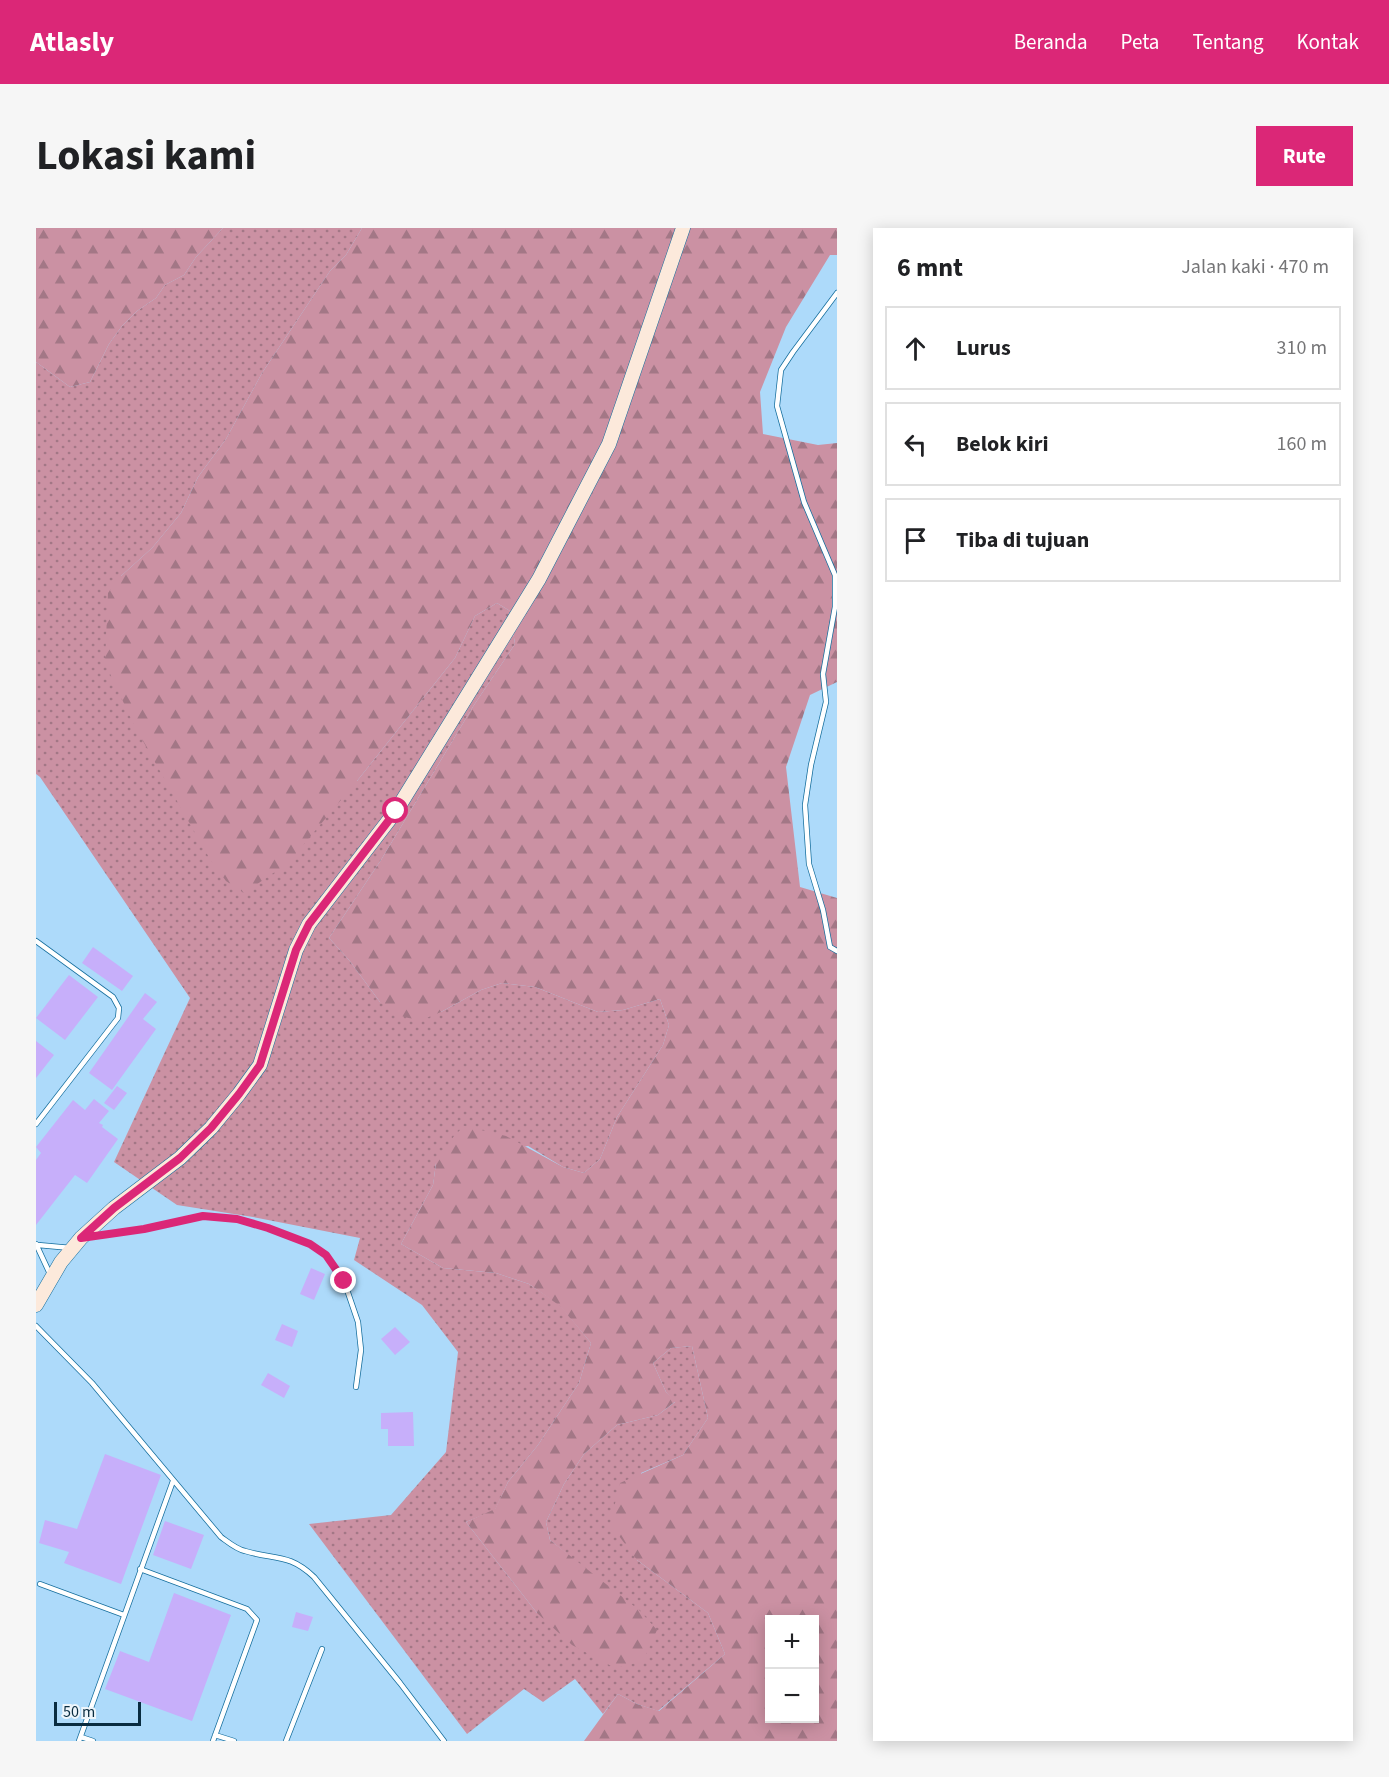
<!DOCTYPE html>
<html lang="id">
<head>
<meta charset="utf-8">
<style>
  body { margin:0; font-family:"Source Sans 3",sans-serif; background:#f6f6f6; color:#202124 }
  .controls { position:absolute; right:18px; bottom:18px; display:grid; overflow:hidden; border-radius:0px; box-shadow:0 3px 15px #0003 }
  .controls button { width:54px; height:54px; display:grid; place-items:center; padding:0; border:0; border-bottom:2px solid #e0e0e0; background:#fff; color:#202124; font:30px sans-serif }
  .scale { position:absolute; left:18px; bottom:15px; width:87px; box-sizing:border-box; padding-left:6px; border:3px solid #092c40; border-top:0; font-size:16px; line-height:21px; white-space:nowrap; color:#092c40; -webkit-text-stroke:4px #eef6fb; paint-order:stroke }
  .stop { position:absolute; width:18px; height:18px; margin:-14px; border:4px solid #db2777; border-radius:50%; background:#fff }
  .stop.end { background:#db2777; border-color:#fff; box-shadow:0 2px 6px #0008 }
  .list { margin:0; padding:0; list-style:none }
  h2 { display:flex; justify-content:space-between; align-items:center; height:78px; margin:0; padding:0 24px; font-size:26px }
  h2 small { font-size:20px; font-weight:400; color:#757577 }
  .list li { display:grid; grid-template-columns:39px 1fr auto; gap:18px; align-items:center; box-sizing:border-box; height:84px; margin:0 12px 12px; padding:0 12px; border:2px solid #e0e0e0; border-radius:0px }
  .list b { display:block; font-size:22px; white-space:nowrap }
  .list em { font-size:20px; font-style:normal; color:#757577 }
  .icon { flex:none; width:33px; height:33px; fill:none; stroke:currentColor; stroke-width:2; stroke-linecap:round; stroke-linejoin:round }
  .map { position:relative; flex:none; width:801px; height:1513px; overflow:hidden; border-radius:0px }
  header { display:flex; align-items:center; gap:36px; box-sizing:border-box; height:84px; padding:0 30px; background:#db2777; color:#fff }
  header strong { font-size:28px }
  nav { display:flex; gap:33px; margin-inline-start:auto; font-size:21px }
  .intro { display:flex; align-items:center; justify-content:space-between; box-sizing:border-box; height:144px; padding:0 36px }
  h1 { margin:0; font-size:42px }
  .button { padding:15px 27px; border-radius:0px; background:#db2777; color:#fff; font-size:21px; font-weight:700 }
  main { display:flex; gap:36px; padding:0 36px }
  aside { flex:1; background:#fff; border-radius:0px; box-shadow:0 3px 15px #0003 }
  .map>svg:first-child { display:block }
  .grass { fill:url(#grass-dots) }
  .forest { fill:url(#forest-firs); fill-rule:evenodd }
  .building { fill:#c7affa }
  .lines { fill:none; stroke-linecap:round; stroke-linejoin:round }
  .service-casing { stroke:#156e9d; stroke-width:6 }
  .secondary-casing { stroke:#156e9d; stroke-width:15 }
  .service { stroke:#fff; stroke-width:4.5 }
  .secondary { stroke:#fce9db; stroke-width:14 }
  .route { stroke:#db2777; stroke-width:8 }
</style>
</head>
<body>
<header>
<strong>Atlasly</strong>
<nav><a>Beranda</a><a>Peta</a><a>Tentang</a><a>Kontak</a></nav>
</header>
<div class="intro"><h1>Lokasi kami</h1><a class="button">Rute</a></div>
<main>
<div class="map">
<svg width="801" height="1513" viewBox="0 0 801 1513">
  <defs>
    <pattern id="grass-dots" width="8" height="8" patternUnits="userSpaceOnUse" patternTransform="scale(1.5)"><rect width="8" height="8" fill="#cb91a3"/><path d="M2 2h.1M6 6h.1" fill="none" stroke="#a37786" stroke-width="1.8" stroke-linecap="round"/></pattern>
    <pattern id="forest-firs" width="22" height="20" patternUnits="userSpaceOnUse" patternTransform="scale(1.5)"><rect width="22" height="20" fill="#cb91a3"/><path d="M5 1l3.5 6h-7zM16 11l3.5 6h-7z" fill="#a37786"/></pattern>
  </defs>
  <rect width="100%" height="100%" fill="#addafa"/>
  <path class="grass" d="M187 0H326L310 27 294 43 226 145 190 211 162 249 145 285 116 320 85 348 321 553 419 430 439 388 461 375 474 383 479 416 438 477 345 632 293 710 313 732 344 774 405 784 445 762 466 755 499 759 562 784 587 782 624 771 633 797 627 817 581 889 564 931 548 945 527 939 492 918 400 935 397 957 365 1016 407 1040 460 1045 493 1056 524 1077 555 1115 543 1155 502 1217 472 1254 459 1282 430 1294 501 1385 554 1345 514 1312 510 1294 528 1256 548 1226 581 1197 622 1187 639 1174 630 1164 617 1135 635 1120 656 1118 672 1190 647 1227 605 1245 601 1332 672 1385 689 1426 622 1483 601 1476 582 1466 567 1486 539 1451 507 1474 488 1461 431 1506 273 1296 355 1287 410 1224 422 1124 386 1077 318 1032 324 1010 217 989 141 977 78 934 154 770 4 549 0 546V134L34 159 54 154 73 116 86 98 101 83 120 70 129 57 148 47 160 29Z"/>
  <path class="forest" d="M0 0H187L160 29 148 47 129 57 120 70 101 83 86 98 73 116 54 154 34 159 0 134Z
    M326 0H801V27H794L750 99 724 164 727 206 782 217 801 215V454L774 467 750 539 764 659 801 670V1513H548L582 1466 601 1476 623 1483 689 1426 672 1385 601 1332 574 1296 584 1255 647 1227 672 1190 656 1118 635 1120 617 1135 630 1164 640 1173 622 1187 581 1197 548 1226 528 1256 510 1294 514 1312 603 1382 621 1402 607 1433 579 1440 536 1417 501 1385 430 1294 459 1281 472 1254 502 1217 543 1155 555 1115 524 1078 493 1056 460 1045 407 1040 365 1016 397 957 400 935 418 908 428 898 470 908 527 939 548 945 564 931 581 889 627 817 633 797 624 771 587 782 562 784 499 759 466 755 445 762 405 784 383 793 362 787 344 774 313 732 293 710 345 632 438 477 479 416 474 383 461 375 439 388 419 430 321 553 252 635 208 665 190 653 175 633 99 499 69 435 72 365 85 348 116 320 145 285 162 249 190 211 226 145 294 43 310 27ZM734 1392H778V1490H734Z"/>
  <path class="building" d="M57 719 97 748 86 763 46 735Z
    M33 747 62 769 29 812 0 790Z
    M109 765 121 774 107 791 120 801 76 862 53 845Z
    M0 813 18 827 0 850Z
    M81 858 91 865 78 882 68 875Z
    M58 871 73 883 63 895 67 897 66 899 82 911 51 955 39 947 0 997V932L5 925 0 919 37 872 49 882Z
    M275 1040 289 1046 278 1072 264 1066Z
    M246 1096 262 1103 256 1119 239 1112Z
    M359 1099 374 1114 359 1127 345 1111Z
    M232 1145 254 1158 248 1170 225 1157Z
    M377 1184 378 1218H352V1201H345V1185Z
    M69 1226 125 1247 85 1356 28 1335 33 1324 3 1315 9 1292 41 1301Z
    M129 1293 168 1307 155 1341 117 1327Z
    M138 1365 195 1387 156 1493 69 1461 84 1423 113 1434Z
    M260 1384 277 1389 272 1403 256 1399Z"/>
  <g class="lines">
    <defs>
      <path id="service" d="M801 65 757 124 745 142 741 178 768 274 799 347V379L787 446 790 474 775 537 769 577 773 636 787 682 794 719 801 723
        M0 713 77 769 83 780 82 790 0 896
        M51 1009 108 1001 167 988 201 991 232 1000 274 1016 290 1027 308 1053 322 1094 325 1122 320 1159
        M0 1016 14 1046
        M2 1017 35 1020
        M0 1098 56 1155 185 1309C192 1314 200 1321 209 1323 238 1332 253 1325 278 1349L364 1455 408 1513
        M104 1341 211 1381 221 1392 177 1513
        M4 1356 88 1387
        M179 1507 198 1513
        M45 1509 57 1513
        M43 1513 137 1253
        M250 1513 286 1421"/>
      <path id="secondary" d="M0 1077 25 1034 45 1010 78 980 144 930 175 900 203 866 224 837 260 722 273 696 360 583 503 351 573 216 647 0"/>
    </defs>
    <use href="#service" class="service-casing"/>
    <use href="#secondary" class="secondary-casing"/>
    <use href="#service" class="service"/>
    <use href="#secondary" class="secondary"/>
  </g>
  <g class="lines">
    <path class="route" d="M308 1053 290 1027 274 1016 232 1000 201 991 167 988 108 1001 45 1010 78 980 144 930 175 900 203 866 224 837 260 722 273 696 360 583"/>
  </g>
</svg>
<div class="controls">
<button>+</button>
<button>−</button>
</div>
<div class="scale">50 m</div>
<div class="stop" style="left:360px;top:583px"></div>
<div class="stop end" style="left:308px;top:1053px"></div>
</div>
<aside>
<h2>6 mnt<small>Jalan kaki · 470 m</small></h2>
<ul class="list">
<li><svg class="icon" aria-label="ahead" viewBox="0 0 24 24"><path d="M12 20V5M6 11l6-6 6 6"/></svg><div><b>Lurus</b></div><em>310 m</em></li>
<li><svg class="icon" aria-label="left" viewBox="0 0 24 24"><path d="M17 20v-9H6M10 6l-5 5 5 5"/></svg><div><b>Belok kiri</b></div><em>160 m</em></li>
<li><svg class="icon" aria-label="arrive" viewBox="0 0 24 24"><path d="M6 21V4h12l-3 4 3 4H6"/></svg><div><b>Tiba di tujuan</b></div></li>
</ul>
</aside>
</main>
</body>
</html>
